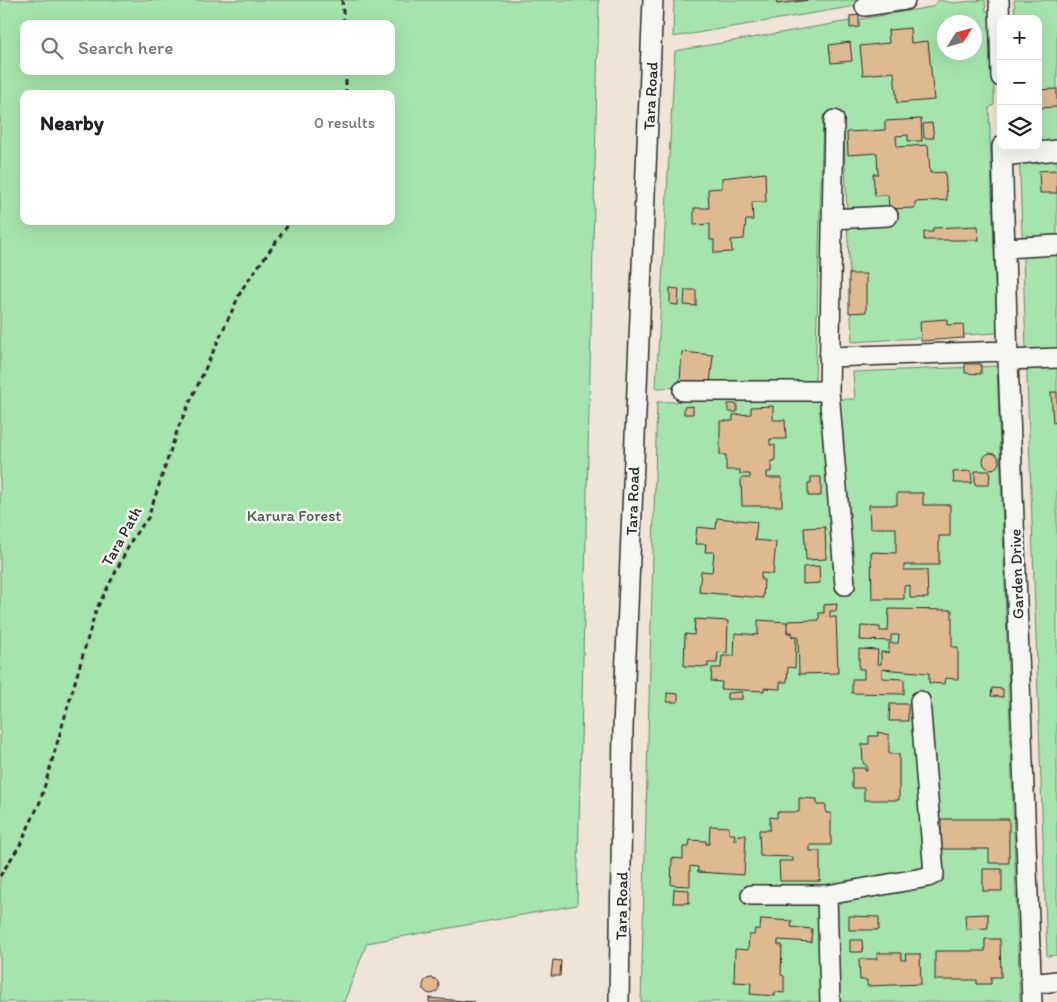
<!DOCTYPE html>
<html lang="en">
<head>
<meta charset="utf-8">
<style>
  body { margin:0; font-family:Itim,sans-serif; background:#f6f6f6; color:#202124 }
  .controls { position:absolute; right:15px; top:15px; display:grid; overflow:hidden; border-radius:10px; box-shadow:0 5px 20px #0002 }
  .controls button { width:45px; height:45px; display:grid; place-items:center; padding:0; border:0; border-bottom:1px solid #e0e0e0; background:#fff; color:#202124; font:25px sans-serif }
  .compass { position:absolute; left:937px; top:15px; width:45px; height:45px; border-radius:50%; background:#fff; box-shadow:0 5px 20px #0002; rotate:53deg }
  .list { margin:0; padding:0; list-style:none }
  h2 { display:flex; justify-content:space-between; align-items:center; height:65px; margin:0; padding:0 20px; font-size:21px }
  h2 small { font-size:16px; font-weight:400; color:#757577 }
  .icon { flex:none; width:28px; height:28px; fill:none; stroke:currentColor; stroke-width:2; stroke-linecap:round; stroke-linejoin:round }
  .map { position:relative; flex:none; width:1057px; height:1002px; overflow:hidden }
  .search { position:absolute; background:#fff; box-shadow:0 5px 20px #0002; left:20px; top:20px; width:375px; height:55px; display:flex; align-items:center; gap:12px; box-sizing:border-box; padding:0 18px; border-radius:10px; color:#757577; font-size:19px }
  .panel { position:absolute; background:#fff; box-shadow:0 5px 20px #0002; left:20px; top:90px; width:375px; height:135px; border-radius:10px }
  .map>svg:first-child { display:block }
  .green { fill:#a5e4ac; stroke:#68886c; fill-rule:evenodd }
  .building { fill:#dfba90; stroke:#2b2b2b }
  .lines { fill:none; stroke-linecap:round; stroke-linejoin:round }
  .minor-casing { stroke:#2b2b2b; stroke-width:22 }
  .path { stroke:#2b2b2b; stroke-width:3; stroke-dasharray:5 4; stroke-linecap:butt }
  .minor { stroke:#f6f6f2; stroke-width:19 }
  .labels { text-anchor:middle; stroke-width:5; stroke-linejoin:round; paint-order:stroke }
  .street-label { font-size:16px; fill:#2b2b2b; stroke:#f6f6f2 }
  .park-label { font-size:16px; fill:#4a594b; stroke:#f6f6f2 }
</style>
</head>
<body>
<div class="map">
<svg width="1057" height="1002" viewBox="0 0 1057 1002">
  <rect width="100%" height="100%" fill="#efe4d5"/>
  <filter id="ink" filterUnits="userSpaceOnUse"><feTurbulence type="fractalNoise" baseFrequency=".02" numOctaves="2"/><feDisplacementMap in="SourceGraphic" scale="10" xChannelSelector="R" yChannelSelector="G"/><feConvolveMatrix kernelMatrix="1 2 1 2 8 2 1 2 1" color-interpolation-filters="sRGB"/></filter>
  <g filter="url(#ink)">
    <path class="green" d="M0 0H599L577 905 367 943 344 1002H0ZM24 24H391V71H24ZM24 94H391V221H24Z
      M674 0H891L673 37Z
      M939 0 953 3 985 0 986 11 994 13V105L989 108 997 333 852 342 843 113 823 115 815 381 656 388 675 51 931 7ZM944 22H974V52H944Z
      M1014 0H1057V955L1047 956 1019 146H1038V19H1015Z
      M997 366 1020 1002H641L657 402 855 399 853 372Z"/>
    <path class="building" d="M776 0H810L777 4Z
      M859 15V27L850 28V16Z
      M910 28 911 43 928 41 934 100 897 103 894 72 863 75 860 46 889 43 888 30Z
      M850 42 852 61 831 63 829 45Z
      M1057 89V107L1038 108V90Z
      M921 119 922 141H908V135L896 136 897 147 928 145 930 173 945 172 947 200 915 202V208L889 209 888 195 875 196 873 174H878L877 153 848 155 847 132 885 130V121Z
      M932 123 934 138H924L923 124Z
      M1057 170V193H1040L1039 171Z
      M765 173 766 202H752L753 220H746L744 239 731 240 732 252 714 253V240H710V224L694 225V208H709L708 189 722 188V178Z
      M978 226 979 240H924V232H933V228Z
      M849 274H866V312L849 313Z
      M670 288 679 289 678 305 670 304Z
      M685 290H696V306L684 305Z
      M947 319V325L963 324 964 338 921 341 920 321Z
      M682 352 713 355 710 384 680 381Z
      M965 364H981V374L965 373Z
      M1051 392H1057V422L1053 423Z
      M728 404H737V412H728Z
      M693 406V414H684V407Z
      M773 406V420H785L786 439H770V445H775V461H771V472H767V478H782V506H742L741 478H750V474H740V470H726V455H720V421H733V415L751 414V407Z
      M983 461a8 8 0 1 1 16 0a8 8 0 1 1-16 0Z
      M971 471 972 483H954L953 472Z
      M975 471H990L989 485H975Z
      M811 477H821V496H808V483H811Z
      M897 493H923V505H950V536H939V565H904V570H927L928 598H910V585L904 586V599H872L871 552 896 553V528H870L869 505H897Z
      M717 518 757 522 755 540 776 542 773 574 761 573V580H764L763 598 699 592 701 571 712 572 714 552H705L706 544H695L697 527 716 529Z
      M825 527 826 559 806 560 804 528Z
      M819 566 820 583 803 584V567Z
      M837 604 836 611H830V617H836L838 673 799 674 798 636H792V632H788V621L819 620V613H824V605Z
      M889 609 952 610V647H958V679L945 678 944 684 929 683V673L882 669V678L904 679V694L852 693V679H864V669H859V649L878 650 877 664H881V652L889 653V643H898L899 635H891V641L860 640 861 626 880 627V631H888Z
      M695 619 728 621 727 653 718 652 717 663H708V667L684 666 685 634 694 635Z
      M758 620 787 622V633H792V637H796L795 668 788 667 787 682H780V689L764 688V691L721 689 722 682 711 681 712 668H721L722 656H734L735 633 758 635Z
      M992 688 1003 689V697L991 696Z
      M742 692V699H727V693Z
      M667 693 678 694V702H667Z
      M890 704H908V721H889Z
      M878 732 889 735V754H899V800H864V788H852V768H865V771H867V766L863 763 862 744H869V736H878Z
      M799 798 817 799V805H826V813H831V845H810V851H820V881H780L779 861H793V857L760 856 759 830H770V817L777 818V812H799Z
      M941 819H1009V863H989V849H941Z
      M710 826 729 827V834H735L734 840H737L738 835H746L744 875 698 872V867L690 866V886L671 885 672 858 683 859V847H689L690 840 706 841V844H709Z
      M983 869H1002V891H983Z
      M674 889 689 890V903H673Z
      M988 914V928L966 929 965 915Z
      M849 916 879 917V930H849Z
      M761 919 792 921 791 927 812 929 811 942 778 940V945H782L781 975 784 976V993L775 992V996L750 994 751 983 734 982 735 949 748 950 749 935H754L755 929H760Z
      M985 939H1000L1001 977H991V984H977V980H935V951H985Z
      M850 940H862L863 952H850Z
      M877 953H901V960H906L905 954H920L921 984 867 986V980H860L859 959H877Z
      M553 960 561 961 560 976H551Z
      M423 986a8 8 0 1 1 16 0a8 8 0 1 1-16 0Z
      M429 998 475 1002H429Z"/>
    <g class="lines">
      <defs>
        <path id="minor" d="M999 0 1001 77
          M865 6 905 0
          M834 120 829 391 845 585
          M1002 146 1008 360 1032 1002
          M1003 156 1057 150
          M832 219 888 216
          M1005 248 1057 245
          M829 357 1007 351
          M1008 360 1057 358
          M683 391H829
          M751 895H827L928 877 934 874 920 701
          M827 895 830 1002
          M1032 984 1057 981
          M619 1002 623 728 653 0"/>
      </defs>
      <use href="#minor" class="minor-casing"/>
      <path class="path" d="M342 0 344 24
        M346 94V71
        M0 876 20 845 40 802 96 610 134 536 148 518 178 428 242 289 291 221"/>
      <use href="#minor" class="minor"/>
    </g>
  </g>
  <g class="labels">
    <g class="street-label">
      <text transform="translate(650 96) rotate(-87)" y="6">Tara Road</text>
      <text transform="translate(632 501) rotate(-88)" y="6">Tara Road</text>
      <text transform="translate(121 536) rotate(-61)" y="6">Tara Path</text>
      <text transform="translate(1016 574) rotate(-92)" y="6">Garden Drive</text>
      <text transform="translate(621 906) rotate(-89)" y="6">Tara Road</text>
    </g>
    <g class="park-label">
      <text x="294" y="521">Karura Forest</text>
    </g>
  </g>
</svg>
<div class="controls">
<button>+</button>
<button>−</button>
<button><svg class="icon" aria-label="layers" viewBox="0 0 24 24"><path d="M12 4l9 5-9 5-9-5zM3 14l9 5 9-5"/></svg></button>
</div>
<svg class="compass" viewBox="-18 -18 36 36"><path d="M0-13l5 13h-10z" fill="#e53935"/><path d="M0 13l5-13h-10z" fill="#757577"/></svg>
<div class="search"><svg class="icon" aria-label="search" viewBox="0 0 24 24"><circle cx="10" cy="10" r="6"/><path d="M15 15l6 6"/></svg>Search here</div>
<section class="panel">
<h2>Nearby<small>0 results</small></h2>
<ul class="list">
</ul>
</section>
</div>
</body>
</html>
